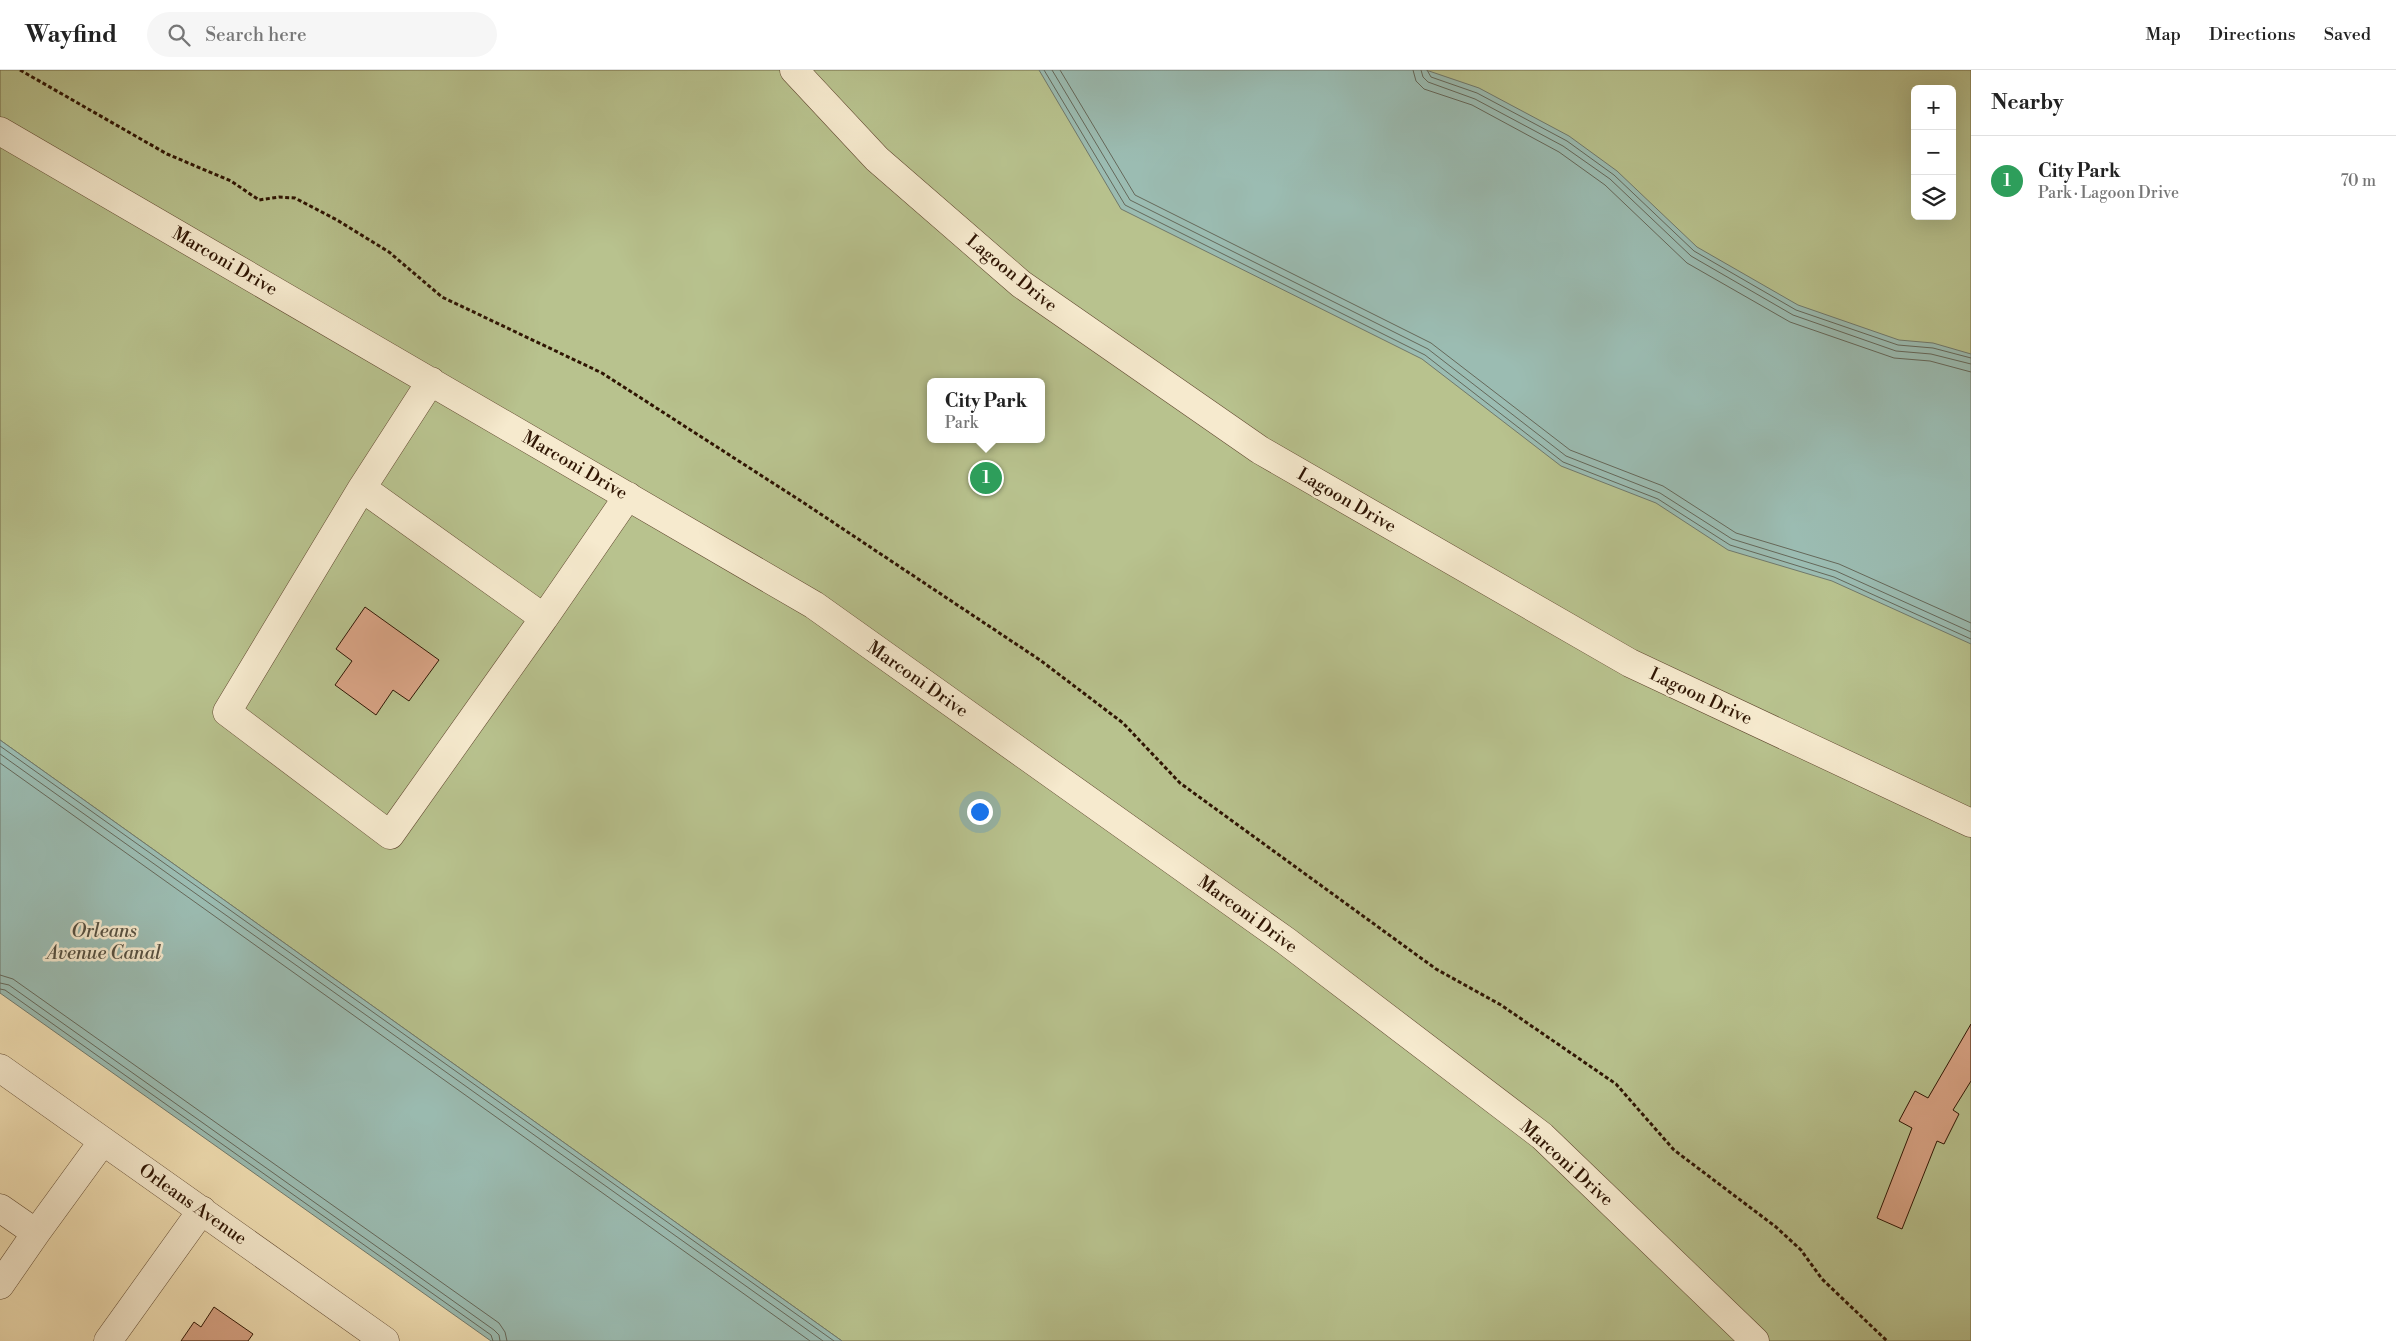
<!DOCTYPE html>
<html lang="en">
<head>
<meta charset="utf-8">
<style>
  body { margin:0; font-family:"Libre Bodoni",serif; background:#f6f6f6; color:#222 }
  .controls { position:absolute; right:15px; top:15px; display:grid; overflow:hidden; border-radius:8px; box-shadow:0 5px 20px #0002 }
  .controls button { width:45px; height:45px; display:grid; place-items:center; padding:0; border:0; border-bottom:1px solid #e0e0e0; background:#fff; color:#222; font:25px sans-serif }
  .you { position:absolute; left:979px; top:741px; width:18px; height:18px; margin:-12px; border:4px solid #fff; border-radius:50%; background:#1a73e8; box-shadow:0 0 0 8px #1a73e833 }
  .badge { display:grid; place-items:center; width:32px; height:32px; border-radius:50%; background:#0b8043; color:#fff; font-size:16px; font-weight:700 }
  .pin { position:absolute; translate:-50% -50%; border:2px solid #fff; box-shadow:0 1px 5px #0006 }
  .popup { position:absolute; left:927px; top:308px; width:118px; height:65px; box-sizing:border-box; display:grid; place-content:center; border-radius:8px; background:#fff; filter:drop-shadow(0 1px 4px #0005); font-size:16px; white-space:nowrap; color:#767676 }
  .popup b { font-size:19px; color:#222 }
  .popup::after { content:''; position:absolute; left:50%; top:100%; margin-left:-10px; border:10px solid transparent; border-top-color:#fff }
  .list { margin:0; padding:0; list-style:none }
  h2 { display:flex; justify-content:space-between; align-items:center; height:65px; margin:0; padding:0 20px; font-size:21px }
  h2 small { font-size:16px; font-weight:400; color:#767676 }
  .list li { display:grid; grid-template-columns:32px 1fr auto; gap:15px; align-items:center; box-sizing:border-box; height:90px; padding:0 20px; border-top:1px solid #e0e0e0 }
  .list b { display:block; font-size:19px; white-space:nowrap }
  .list p { margin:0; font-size:16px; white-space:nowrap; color:#767676 }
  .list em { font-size:16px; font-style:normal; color:#767676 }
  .icon { flex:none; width:28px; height:28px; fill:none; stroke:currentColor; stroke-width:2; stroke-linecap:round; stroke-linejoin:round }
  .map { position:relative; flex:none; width:1971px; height:1271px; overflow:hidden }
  header { display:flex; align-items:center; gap:30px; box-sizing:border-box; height:70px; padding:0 25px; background:#fff; border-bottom:1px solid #e0e0e0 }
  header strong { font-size:24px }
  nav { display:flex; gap:28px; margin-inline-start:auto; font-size:18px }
  .search { width:350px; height:45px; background:#f6f6f6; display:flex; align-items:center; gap:12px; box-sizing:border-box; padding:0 18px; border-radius:28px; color:#767676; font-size:19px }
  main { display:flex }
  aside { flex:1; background:#fff }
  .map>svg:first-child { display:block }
  .green { fill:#b8c28e; stroke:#746c48; fill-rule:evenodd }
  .water { fill:#9bbcb2; stroke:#70796c }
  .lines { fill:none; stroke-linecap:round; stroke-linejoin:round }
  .shore { stroke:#65685a; stroke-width:1 }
  .building { fill:#d9a486; stroke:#2f1503 }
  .minor-casing { stroke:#60482f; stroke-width:29 }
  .path { stroke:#2f1503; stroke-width:3; stroke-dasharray:4 2.5; stroke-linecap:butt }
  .minor { stroke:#f6eace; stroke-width:28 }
  .labels { text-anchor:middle; stroke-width:5; stroke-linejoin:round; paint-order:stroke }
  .street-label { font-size:18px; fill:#2f1503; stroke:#f6eace }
  .water-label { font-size:19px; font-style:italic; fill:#554f40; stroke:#f6eace }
</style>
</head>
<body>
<header>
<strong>Wayfind</strong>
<div class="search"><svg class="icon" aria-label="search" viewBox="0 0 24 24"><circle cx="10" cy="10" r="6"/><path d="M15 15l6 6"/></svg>Search here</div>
<nav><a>Map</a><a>Directions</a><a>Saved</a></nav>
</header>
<main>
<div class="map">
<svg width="1971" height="1271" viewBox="0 0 1971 1271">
  <rect width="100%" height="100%" fill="#f1dfb3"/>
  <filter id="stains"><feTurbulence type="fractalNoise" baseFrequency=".004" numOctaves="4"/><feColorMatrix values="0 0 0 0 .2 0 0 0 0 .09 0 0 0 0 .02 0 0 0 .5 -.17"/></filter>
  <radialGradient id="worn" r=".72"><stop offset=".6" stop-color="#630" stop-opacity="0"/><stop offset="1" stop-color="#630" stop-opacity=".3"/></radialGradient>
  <path class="green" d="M0 0H1971V1271H842L0 670ZM1915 19H1952V146H1915ZM931 312H1041V369H931Z"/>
  <path class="water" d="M1039 0H1426L1479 18 1569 66 1617 101 1697 177 1798 235 1899 270 1933 273 1971 284V574L1832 511 1728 480 1656 433 1561 396 1422 289 1121 139Z
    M0 670 842 1271H491L0 923Z"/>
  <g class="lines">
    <path class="shore" d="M1044 0 1125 135 1425 285 1563 392 1658 429 1730 475 1834 507 1971 569
      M1052 0 1130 130 1428 279 1566 386 1660 423 1732 469 1836 501 1971 562
      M1060 0 1135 125 1431 273 1570 380 1663 416 1736 463 1839 494 1971 553
      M1413 0 1416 11 1424 19 1472 35 1559 82 1605 115 1687 193 1790 252 1894 288 1930 291 1971 302
      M1421 0 1423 7 1428 12 1475 29 1563 76 1610 109 1691 186 1793 245 1896 281 1931 284 1971 294
      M1427 0 1431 7 1477 23 1567 71 1614 105 1694 181 1796 240 1898 275 1933 278 1971 288
      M0 676 834 1271
      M0 684 823 1271
      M0 693 810 1271
      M0 905 13 909 499 1253 505 1262 507 1271
      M0 913 9 915 494 1260 499 1265 500 1271
      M0 919 5 920 491 1265 493 1271"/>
  </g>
  <path class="building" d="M365 537 439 590 409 631 393 620 376 645 335 615 352 591 336 579Z
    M1971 954V1011L1953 1040 1959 1044 1944 1074 1937 1071 1902 1159 1877 1148 1912 1058 1899 1051 1915 1021 1928 1028Z
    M214 1237 253 1264 248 1271H181L194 1252 201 1257Z"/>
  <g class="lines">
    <defs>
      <path id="minor" d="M794 0 877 89 1021 214 1260 380 1630 593 1971 753
        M0 61 814 535 1286 871 1542 1066 1755 1271
        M362 418 544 548 390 765 227 642 362 418 431 311
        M544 548 628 426
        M0 998 385 1271
        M0 1138 36 1163 103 1071
        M0 1215 36 1163
        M108 1271 202 1140"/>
    </defs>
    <use href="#minor" class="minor-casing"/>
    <path class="path" d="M20 0 167 84 231 111 259 130 279 127 295 128 337 150 389 182 442 227 602 303 804 433 1040 590 1123 653 1180 713 1436 899 1501 935 1616 1014 1674 1080 1776 1157 1801 1180 1822 1209 1887 1271"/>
    <use href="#minor" class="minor"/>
  </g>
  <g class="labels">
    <g class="street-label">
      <text transform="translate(225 191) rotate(30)" y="6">Marconi Drive</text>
      <text transform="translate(1012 203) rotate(39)" y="6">Lagoon Drive</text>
      <text transform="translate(575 395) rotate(30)" y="6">Marconi Drive</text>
      <text transform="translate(1347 430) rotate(30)" y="6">Lagoon Drive</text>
      <text transform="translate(918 609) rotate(35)" y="6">Marconi Drive</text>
      <text transform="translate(1701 626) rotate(25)" y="6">Lagoon Drive</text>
      <text transform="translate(1248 844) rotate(36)" y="6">Marconi Drive</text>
      <text transform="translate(1567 1093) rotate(42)" y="6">Marconi Drive</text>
      <text transform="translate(193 1134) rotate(35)" y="6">Orleans Avenue</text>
    </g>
    <g class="water-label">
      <text x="104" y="867">Orleans<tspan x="104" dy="22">Avenue Canal</tspan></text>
    </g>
  </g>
  <rect width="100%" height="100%" filter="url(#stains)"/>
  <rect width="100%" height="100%" fill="url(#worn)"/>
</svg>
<div class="controls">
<button>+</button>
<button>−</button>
<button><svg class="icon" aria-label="layers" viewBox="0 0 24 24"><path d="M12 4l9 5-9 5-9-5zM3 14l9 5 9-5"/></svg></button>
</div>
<div class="you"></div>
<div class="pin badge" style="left:986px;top:408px;background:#2e9e5b">1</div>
<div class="popup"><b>City Park</b>Park</div>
</div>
<aside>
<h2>Nearby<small></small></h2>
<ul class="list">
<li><span class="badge" style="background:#2e9e5b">1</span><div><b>City Park</b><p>Park · Lagoon Drive</p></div><em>70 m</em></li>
</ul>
</aside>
</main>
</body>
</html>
